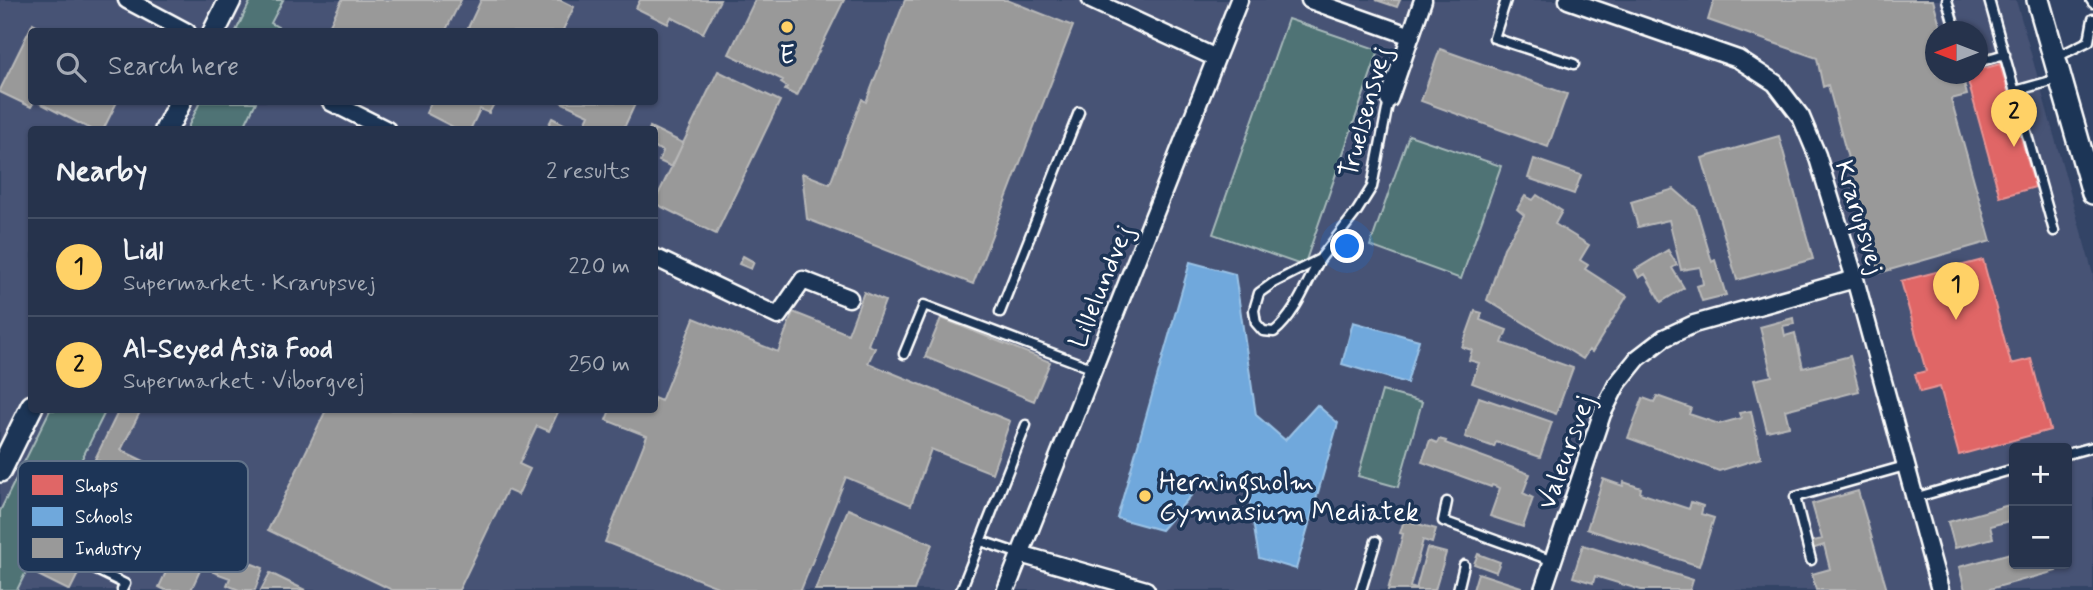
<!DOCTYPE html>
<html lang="en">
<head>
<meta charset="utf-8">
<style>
  body { margin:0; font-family:Mynerve,sans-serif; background:#2e3b53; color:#f1f3f6 }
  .controls { position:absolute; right:21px; bottom:21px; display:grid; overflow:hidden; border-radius:7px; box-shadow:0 2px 5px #0004 }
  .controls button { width:63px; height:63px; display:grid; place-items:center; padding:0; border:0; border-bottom:2px solid #424e64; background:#26334c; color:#f1f3f6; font:35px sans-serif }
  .compass { position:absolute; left:1925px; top:21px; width:63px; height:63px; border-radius:50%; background:#26334c; box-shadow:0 2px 5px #0004; rotate:270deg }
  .you { position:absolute; left:1348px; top:247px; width:24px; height:24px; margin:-18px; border:5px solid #fff; border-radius:50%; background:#1a73e8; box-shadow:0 0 0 10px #1a73e833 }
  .badge { display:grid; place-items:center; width:46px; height:46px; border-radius:50%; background:#ffd166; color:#111; font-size:23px; font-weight:700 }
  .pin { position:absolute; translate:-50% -58px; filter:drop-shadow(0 2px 4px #0008) }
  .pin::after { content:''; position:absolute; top:37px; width:24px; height:21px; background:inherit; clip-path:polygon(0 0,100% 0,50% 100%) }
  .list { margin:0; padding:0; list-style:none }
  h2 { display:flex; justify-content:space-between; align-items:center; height:91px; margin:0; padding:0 28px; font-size:30px }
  h2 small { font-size:23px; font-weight:400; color:#a4aab5 }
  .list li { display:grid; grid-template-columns:46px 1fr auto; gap:21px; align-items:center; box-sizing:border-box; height:98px; padding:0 28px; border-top:2px solid #424e64 }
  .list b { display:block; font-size:26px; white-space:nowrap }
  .list p { margin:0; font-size:23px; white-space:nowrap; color:#a4aab5 }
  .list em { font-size:23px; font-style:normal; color:#a4aab5 }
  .icon { flex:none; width:38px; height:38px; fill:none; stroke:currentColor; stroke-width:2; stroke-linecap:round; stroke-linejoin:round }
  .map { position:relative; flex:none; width:2093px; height:590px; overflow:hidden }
  .search { position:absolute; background:#26334c; box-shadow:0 2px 5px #0004; left:28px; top:28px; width:630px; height:77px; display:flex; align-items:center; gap:18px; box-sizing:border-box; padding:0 24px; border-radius:7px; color:#a4aab5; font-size:26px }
  .panel { position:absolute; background:#26334c; box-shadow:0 2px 5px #0004; left:28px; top:126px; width:630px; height:287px; border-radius:7px }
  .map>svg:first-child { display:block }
  .built { fill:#465274; fill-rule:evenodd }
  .green { fill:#4f7375; stroke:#a7b9ba; stroke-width:2 }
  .shops { fill:#e06666; stroke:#e99494; stroke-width:2 }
  .schools { fill:#6fa8dc; stroke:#9ac2e6; stroke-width:2 }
  .industry { fill:#999; stroke:#b8b8b8; stroke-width:2 }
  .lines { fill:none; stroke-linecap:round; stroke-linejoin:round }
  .service-casing { stroke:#fff; stroke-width:13 }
  .minor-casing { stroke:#fff; stroke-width:21 }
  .tertiary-casing { stroke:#fff; stroke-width:26 }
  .service { stroke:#1d3557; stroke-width:8 }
  .minor { stroke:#1d3557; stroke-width:16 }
  .tertiary { stroke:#1d3557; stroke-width:21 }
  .poi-dot { fill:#ffd166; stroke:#1d3557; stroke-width:2.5 }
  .labels { text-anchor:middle; stroke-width:7; stroke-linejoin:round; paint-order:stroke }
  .poi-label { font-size:26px; fill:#fff; stroke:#1d3557 }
  .street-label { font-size:26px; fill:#fff; stroke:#1d3557 }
  .key { fill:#1d3557; stroke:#617289; stroke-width:2 }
  .key-label { font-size:19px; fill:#fff }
</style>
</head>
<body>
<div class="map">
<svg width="2093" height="590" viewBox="0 0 2093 590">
  <rect width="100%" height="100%" fill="#346"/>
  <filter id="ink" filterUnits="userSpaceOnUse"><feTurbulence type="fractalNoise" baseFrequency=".0143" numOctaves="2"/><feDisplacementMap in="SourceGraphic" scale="14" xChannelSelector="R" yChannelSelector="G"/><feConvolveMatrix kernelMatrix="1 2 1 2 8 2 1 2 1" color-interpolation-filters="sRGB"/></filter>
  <g filter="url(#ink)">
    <path class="built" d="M0 0H2016L2093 274V590H0ZM32 32H654V102H32ZM1936 32H1978V74H1936ZM32 130H654V410H32ZM2014 448H2067V564H2014Z"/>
    <path class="green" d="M251 0H283L271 23 285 31H236Z
      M1288 19 1379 50 1304 266 1213 234Z
      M200 102H256L243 129H187Z
      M1409 135 1501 166 1461 279 1370 246Z
      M1382 391 1422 402 1398 487 1358 476Z
      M50 410H106L17 590H0V511Z"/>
    <path class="shops" d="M2000 64 2035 187 2000 197 1966 74H1978V70Z
      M1983 260 2011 364 2031 359 2050 430 1959 455 1940 387 1920 392 1915 374 1926 371 1901 281Z"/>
    <path class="schools" d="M1190 262 1235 274 1256 415 1285 440 1317 405 1338 423 1296 569 1259 558 1247 486 1209 475 1161 530 1117 518Z
      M1353 322 1419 340 1407 383 1342 364Z"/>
    <path class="industry" d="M342 0H461L445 32H326Z
      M481 0H560L574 7 562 32H466Z
      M640 0H720L703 33 671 17 668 24 636 8Z
      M755 0H844L797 96 785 90 787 87 781 83 783 80 729 54Z
      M905 0H1007L1073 26 973 284 807 219 802 173 830 184 862 99 866 102Z
      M1376 0H1400L1397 7Z
      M1714 0H1933L1942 32H1936V74H1962L1967 95 1951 99 1991 241 1879 273 1828 85 1823 87 1817 58 1708 20Z
      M33 23 49 32H32V102H34L31 107 0 92V90Z
      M1440 49 1567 94 1548 147 1421 101Z
      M718 71 780 101 716 234 654 203Z
      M38 102H117L103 130H92Z
      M431 102H495L489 113 480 109 470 130H459L426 113Z
      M561 102H636L623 130 613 126 611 130H582L589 115Z
      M552 118 568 126 567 130H546Z
      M650 127 683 143 672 167 659 161 663 151 654 147V130H649Z
      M1779 136 1813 259 1737 280 1702 158Z
      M1534 159 1581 175 1574 194 1528 178Z
      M1674 189 1696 208 1712 262 1715 260 1726 295 1702 301 1697 286 1703 284 1700 267 1681 270 1669 220 1638 227 1631 202Z
      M1537 195 1562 211 1555 224 1589 245 1580 260 1588 265 1585 269 1627 296 1592 352 1589 350 1583 359 1487 300 1504 248 1524 215 1517 209 1525 196 1533 200Z
      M1668 250 1677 265 1672 268 1684 288 1661 302 1645 274 1639 278 1635 270Z
      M743 256 754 262 751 269 739 264Z
      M864 292 885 301 868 345 875 348 868 363 1010 421 992 473 931 449 911 505 846 477 801 590H725L605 542 647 436 606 420 610 410H654V398L661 401 694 318 778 352 793 312 848 334Z
      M1475 311 1482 313 1480 320 1507 330 1502 343 1573 368 1556 414 1472 383 1479 363 1469 360 1472 350 1462 347Z
      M941 318 1050 362 1034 401 925 357Z
      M1793 318 1794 324 1783 326 1785 336 1795 333 1803 368 1850 356 1859 391 1785 410 1789 426 1767 431 1754 380 1772 376 1760 327Z
      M1657 396 1691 408 1689 414 1719 424 1741 418 1739 413 1751 411 1761 458 1719 471 1628 438 1643 398 1654 402Z
      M1479 397 1552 422 1540 457 1496 442 1494 447 1465 437Z
      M119 410H141L121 450 241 508 232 526 95 459Z
      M326 410H559L549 431 537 426 519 464 530 469 518 495 507 490 459 590H392L268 530Z
      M1439 439 1446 441 1445 443 1530 474 1523 493 1533 498 1523 527 1490 516 1500 488 1492 485 1491 487 1422 462 1430 440 1437 443Z
      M1603 479 1623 486 1624 482 1641 488 1640 493 1689 509 1691 502 1703 506 1701 514 1714 518 1699 566 1587 529Z
      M86 480 164 519 146 556 88 527 85 533 96 538 70 590H68L38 575Z
      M1858 491 1887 590H1816L1812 574 1830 569 1824 545 1812 549 1810 542 1822 539 1812 504Z
      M2009 505 2013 520 1990 526 1993 538 1955 548 1948 522Z
      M848 509 932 544 914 590H815Z
      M1404 520 1436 529 1432 543 1423 540 1410 587 1416 589 1427 548 1446 553 1435 590H1388L1403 534 1400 533Z
      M198 526 210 531 204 544 211 547 191 590H165L159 587 184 533 193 537Z
      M1583 545 1693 580 1690 590H1641L1595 576 1593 583 1573 577Z
      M221 552 263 568 255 590H239L227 585 230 578 213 572Z
      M2014 552V564H2054L2056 571 1986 590H1965L1959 567Z
      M1478 554 1500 562 1496 572 1474 564Z
      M270 573 305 590H261Z
      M1478 573 1521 587 1520 590H1473Z"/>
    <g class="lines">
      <defs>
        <path id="service" d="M1506 0 1494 38 1574 64
          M1947 0 1956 32
          M1989 0 2054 231
          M2091 0 2093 3
          M2055 58 2089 41 2093 19
          M1978 62 2005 54
          M2015 91 2058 79
          M1320 259C1306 284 1296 314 1274 332L1263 331 1256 323 1254 310 1259 293 1273 283 1320 259 1357 211 1372 187 1389 99
          M1000 312 1079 112
          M904 354 924 305 1094 369
          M2067 454 2093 447
          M1914 498 2014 469
          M1447 502 1443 521 1553 561
          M981 541 1020 554
          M1811 560 1795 497 1905 466
          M90 567 125 584 122 590
          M961 590 1026 425
          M1361 590 1376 541
          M1458 590 1464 565"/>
        <path id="minor" d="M127 0 187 32
          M1091 0 1216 58
          M1310 0 1411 36
          M1568 0 1738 59 1775 83 1801 117 1817 155 1855 279 1940 590
          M1389 99 1423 0
          M331 102 387 130
          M654 257 778 316 803 280 849 298
          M1020 554 1146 590
          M1006 590 1239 0
          M1543 590 1602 414 1617 384 1638 358 1664 338 1694 324 1855 279"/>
        <path id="tertiary" d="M2038 0 2093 193
          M214 32 230 0
          M166 130 180 102
          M0 471 32 406"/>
      </defs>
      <use href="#service" class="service-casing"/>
      <use href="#minor" class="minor-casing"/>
      <use href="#tertiary" class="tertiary-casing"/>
      <use href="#service" class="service"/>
      <use href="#minor" class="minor"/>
      <use href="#tertiary" class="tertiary"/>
    </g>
  </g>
  <g class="poi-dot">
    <circle cx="787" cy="27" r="7"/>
    <circle cx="1145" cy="496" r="7"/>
  </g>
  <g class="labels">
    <g class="poi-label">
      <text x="787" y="63">E</text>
      <text x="1159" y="490" text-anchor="start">Herningsholm<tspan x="1159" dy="30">Gymnasium Mediatek</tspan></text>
    </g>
    <g class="street-label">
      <text transform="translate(1364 112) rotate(-75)" y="9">Truelsensvej</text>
      <text transform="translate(1861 217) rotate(73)" y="9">Krarupsvej</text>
      <text transform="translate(1100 286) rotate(-68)" y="9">Lillelundvej</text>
      <text transform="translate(1565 452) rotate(-70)" y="9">Valeursvej</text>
    </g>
  </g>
  <rect x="18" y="461" width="230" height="111" rx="10" class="key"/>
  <rect x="32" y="475" width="31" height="20" fill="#e06666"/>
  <rect x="32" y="507" width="31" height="19" fill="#6fa8dc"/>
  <rect x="32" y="538" width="31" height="20" fill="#999"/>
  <g class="key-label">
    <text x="75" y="492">Shops</text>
    <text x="75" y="523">Schools</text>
    <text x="75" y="555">Industry</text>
  </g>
</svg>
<div class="controls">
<button>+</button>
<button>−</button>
</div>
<svg class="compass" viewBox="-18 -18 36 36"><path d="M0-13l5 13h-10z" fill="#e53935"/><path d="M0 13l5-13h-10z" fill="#a4aab5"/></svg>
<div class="you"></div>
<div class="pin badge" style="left:1956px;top:320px">1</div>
<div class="pin badge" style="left:2014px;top:147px">2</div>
<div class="search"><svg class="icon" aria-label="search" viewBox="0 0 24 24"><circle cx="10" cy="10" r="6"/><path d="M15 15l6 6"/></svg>Search here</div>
<section class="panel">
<h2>Nearby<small>2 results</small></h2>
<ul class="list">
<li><span class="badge">1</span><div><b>Lidl</b><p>Supermarket · Krarupsvej</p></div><em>220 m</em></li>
<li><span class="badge">2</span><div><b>Al-Seyed Asia Food</b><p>Supermarket · Viborgvej</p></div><em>250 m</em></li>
</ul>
</section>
</div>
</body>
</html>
